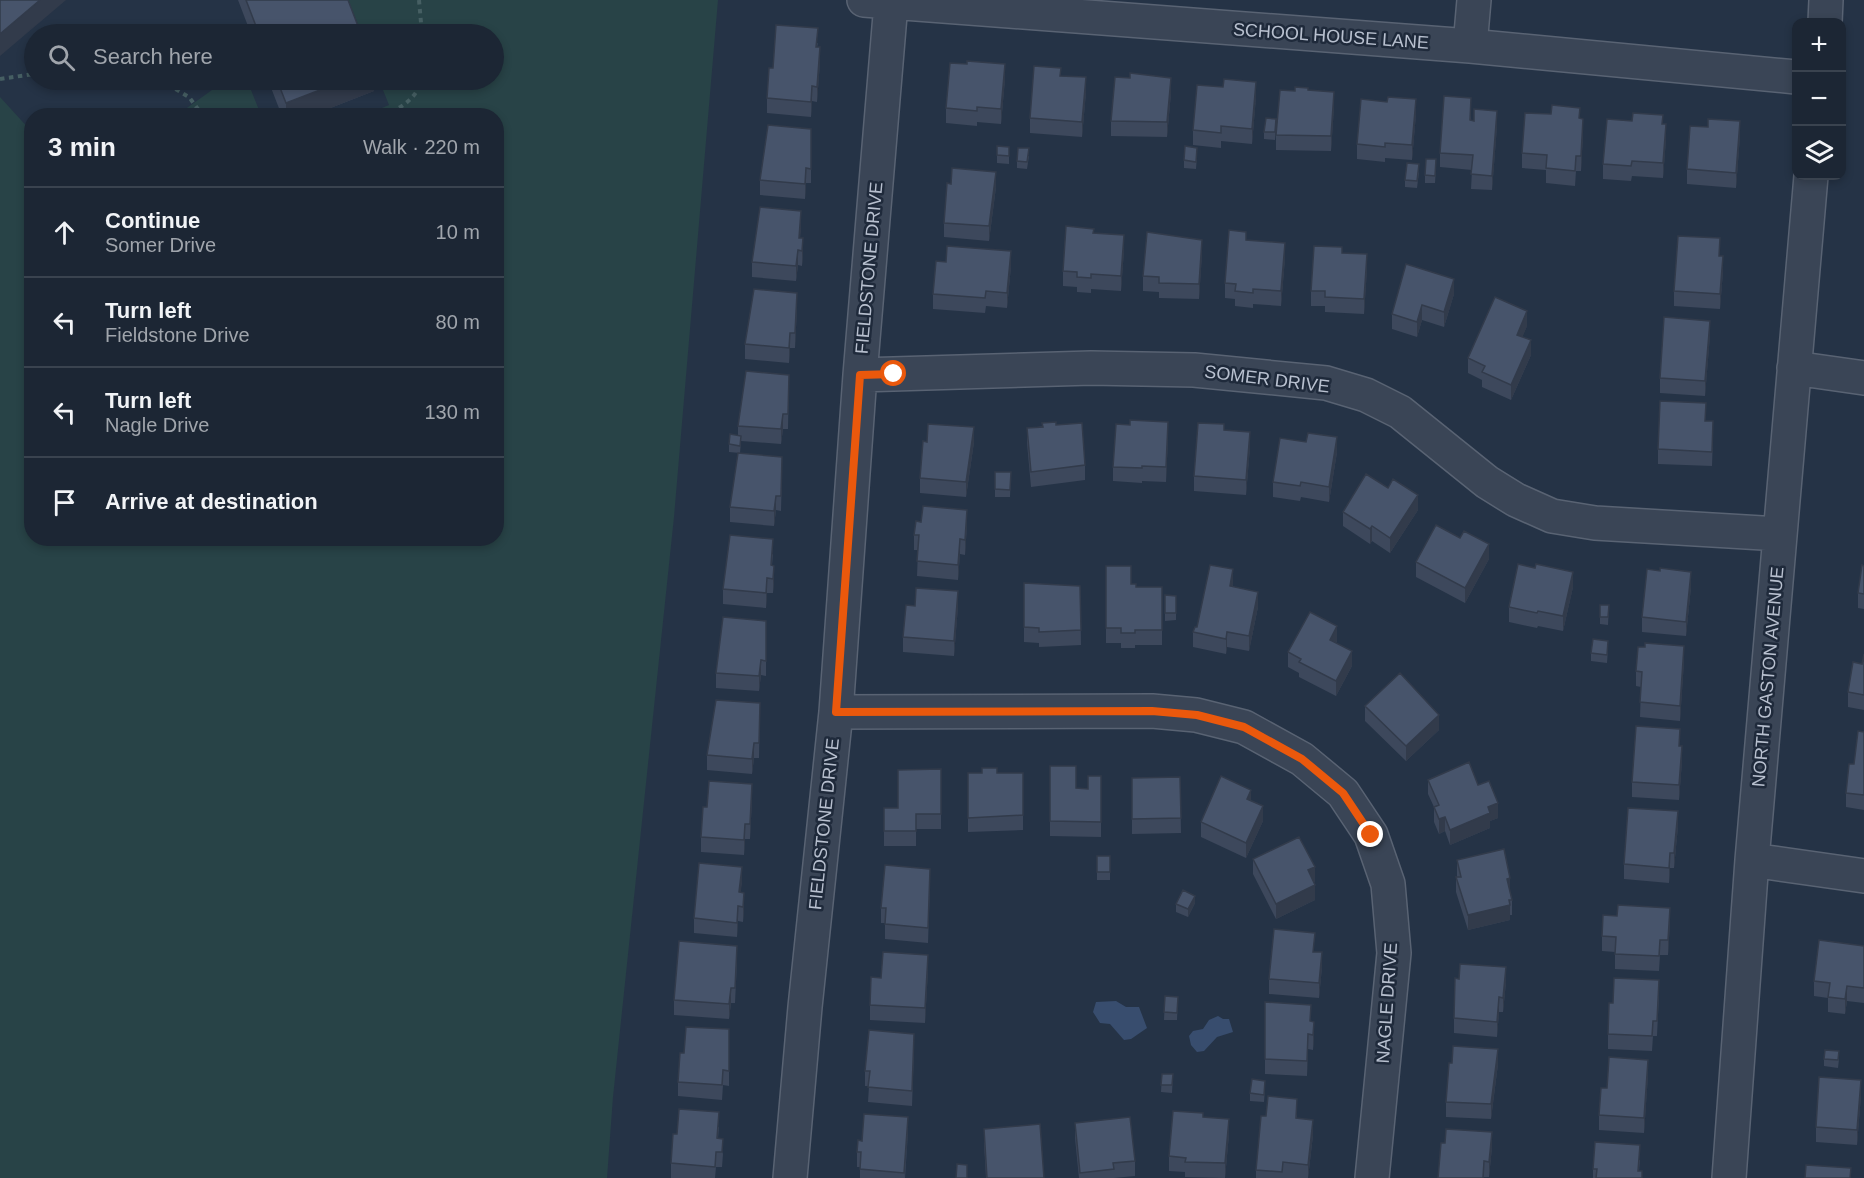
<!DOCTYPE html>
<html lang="en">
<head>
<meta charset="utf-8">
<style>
  body { margin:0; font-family:Arial,sans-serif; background:#293240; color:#f1f3f6 }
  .controls { position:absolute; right:18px; top:18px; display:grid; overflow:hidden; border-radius:12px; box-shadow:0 3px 9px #0003 }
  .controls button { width:54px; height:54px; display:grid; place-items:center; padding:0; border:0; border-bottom:2px solid #3a434f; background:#1c2634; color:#f1f3f6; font:30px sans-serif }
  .stop { position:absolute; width:18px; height:18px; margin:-14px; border:4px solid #ea580c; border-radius:50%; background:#fff }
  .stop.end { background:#ea580c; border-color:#fff; box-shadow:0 2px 6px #0008 }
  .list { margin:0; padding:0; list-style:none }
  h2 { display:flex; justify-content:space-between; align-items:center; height:78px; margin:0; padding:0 24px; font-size:26px }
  h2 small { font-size:20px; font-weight:400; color:#a0a5ac }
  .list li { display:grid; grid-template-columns:39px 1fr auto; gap:18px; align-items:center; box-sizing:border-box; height:90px; padding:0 24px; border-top:2px solid #3a434f }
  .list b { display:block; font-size:22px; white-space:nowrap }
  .list p { margin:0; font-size:20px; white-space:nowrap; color:#a0a5ac }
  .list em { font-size:20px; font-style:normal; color:#a0a5ac }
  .icon { flex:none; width:33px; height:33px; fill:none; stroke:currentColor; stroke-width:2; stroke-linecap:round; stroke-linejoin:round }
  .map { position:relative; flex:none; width:1864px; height:1178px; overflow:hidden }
  .search { position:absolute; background:#1c2634; box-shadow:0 3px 9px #0003; left:24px; top:24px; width:480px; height:66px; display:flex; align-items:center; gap:15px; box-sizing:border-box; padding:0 21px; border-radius:33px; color:#a0a5ac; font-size:22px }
  .panel { position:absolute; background:#1c2634; box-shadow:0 3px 9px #0003; left:24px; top:108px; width:480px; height:438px; border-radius:24px }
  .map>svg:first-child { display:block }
  .green { fill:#284347 }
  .water { fill:#384d6e }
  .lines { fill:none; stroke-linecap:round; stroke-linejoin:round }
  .minor-casing { stroke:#596373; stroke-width:36 }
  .path { stroke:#465f63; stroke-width:4; stroke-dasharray:4.5 4.5; stroke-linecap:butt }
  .minor { stroke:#3a4556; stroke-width:33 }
  .wall { fill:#3d485c }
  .shaded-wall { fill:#323b4b }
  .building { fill:#47546b; stroke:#323b4b; stroke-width:1.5 }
  .route { stroke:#ea580c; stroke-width:8 }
  .labels { text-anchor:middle; stroke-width:5; stroke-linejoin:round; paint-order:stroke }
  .street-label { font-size:18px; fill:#b8c0cf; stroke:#1f2a3b }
</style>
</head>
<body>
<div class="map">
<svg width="1864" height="1178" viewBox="0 0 1864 1178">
  <rect width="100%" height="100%" fill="#253346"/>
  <path class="green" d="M348 0H718L674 517 613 1097 607 1178H0V97L31 131 32 538H496V116L365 115 389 105 379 80H494V34H362Z
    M226 80H247L261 115H177Z"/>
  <path class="water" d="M1116 1001 1126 1007H1139L1147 1028 1131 1039 1124 1040 1110 1024 1100 1023 1093 1012 1096 1002Z
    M1218 1016 1223 1019H1229L1233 1032 1217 1037 1204 1051 1197 1052 1191 1045 1189 1036 1193 1031 1203 1029 1209 1020Z"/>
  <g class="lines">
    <defs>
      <path id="minor" d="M864 0 1470 46 1796 77
        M1825 22 1826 0
        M1470 46 1474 0
        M1794 368 1864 378
        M860 375 1091 368 1194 370 1326 383 1366 395 1400 412 1487 482 1516 500 1552 516 1595 523 1780 534
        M836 712 1152 711 1196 715 1244 727 1302 759 1343 793 1371 835 1388 884 1394 953 1372 1178
        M1752 860 1864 876
        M790 1178 805 1007 836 712 860 375 891 3
        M1729 1178 1752 860 1811 176"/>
    </defs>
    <use href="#minor" class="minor-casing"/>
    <path class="path" d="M419 0 422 34
      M0 79 34 74
      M160 80 189 97 203 116
      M383 116C401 108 416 99 422 80"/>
    <use href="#minor" class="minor"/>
  </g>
  <path class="wall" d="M238 0H348L361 34H251Z
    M818 43 817 47 820 62 817 102 812 101 811 117 767 113V98L773 68Z
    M1061 76 1086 92 1082 137 1030 133V118Z
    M1005 79 1001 124 977 122V126L946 123V108Z
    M268 80H374V91L310 116H282Z
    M1295 91 1334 107 1331 151 1276 150V135Z
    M1171 93 1167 137 1111 136V121Z
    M1256 97 1252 144 1221 141V148L1193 145V130Z
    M1471 113V120L1497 126 1492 190 1471 189 1472 170 1440 167V153Z
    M1416 114 1412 160 1385 158V162L1357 159V144Z
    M1580 118 1583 134 1581 171H1576L1575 186 1546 183V170L1522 168V153Z
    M1663 124 1666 139 1663 178 1632 176 1631 181 1603 179V164Z
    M1276 127 1275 140 1264 139V132Z
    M811 129V183H806L805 199 760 195V180Z
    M1740 136 1736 188 1687 184V169Z
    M997 146 1009 147V164L997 163Z
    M1197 155 1196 169 1184 168V160Z
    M1029 156 1027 169 1017 168V161Z
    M1436 167 1435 183H1425V175Z
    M1419 172 1417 188 1405 187V180Z
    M996 187 989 241 944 237V223Z
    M801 226 800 238 803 253 802 266 798 265 796 281 752 277V262Z
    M1094 233 1124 250 1121 291 1091 289V293L1077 292V287L1063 286V271Z
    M1246 240 1285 258 1281 306 1253 304V308L1235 306V299L1225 298V283Z
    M1342 253 1367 269 1364 314 1325 312V306H1311V291Z
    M1202 254 1199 299 1159 298V292L1143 291V276Z
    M1011 266 1007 308 986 306 985 313 933 309V294Z
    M1723 271 1720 309 1674 306V291Z
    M1454 294 1444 327 1422 320 1417 337 1392 329V314Z
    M797 308 795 348H790L789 363 745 359V344Z
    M1527 326 1522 337 1531 355 1511 400 1482 387V380L1468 373V358Z
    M1710 335 1705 396 1660 393V378Z
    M789 375 788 429H783L781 444 741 441 740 453 729 452V444L738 435V426Z
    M1706 421 1713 436 1712 466 1658 464V449Z
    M1056 425 1085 465V480L1031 487 1027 443V428Z
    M1168 437 1166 482 1142 481V483L1113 481V467Z
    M927 442H974L966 497 920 493V478Z
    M1250 447 1246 495 1194 491V476Z
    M1337 452 1329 502 1301 497 1300 501 1273 497V482Z
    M782 472 781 511 776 510 774 526 730 522V507Z
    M995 472H1011L1010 497H995Z
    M1418 510 1390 553 1372 541 1370 544 1343 526V512Z
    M967 525 965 555 960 554 958 580 917 576 918 550H914V535Z
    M1460 538 1489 559 1465 603 1416 577V562Z
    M773 554 772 565 774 580 773 593H767L766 608 723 604V589Z
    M1106 566 1136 587H1162V645H1135V648H1121V643H1106Z
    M1864 566V609L1858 608V593Z
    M1024 583 1080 586 1081 645 1039 647V643L1024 642Z
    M1233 584V587L1258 607 1249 651 1227 647 1226 654 1193 647V632Z
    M1573 587 1563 631 1538 626 1537 628 1509 622V607Z
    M1691 587 1686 636 1642 632V617Z
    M1165 595 1176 596V620L1165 621Z
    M1600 605H1609L1608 625 1600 624Z
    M915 606H958L954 656 903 652V637Z
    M766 621V676L761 675 759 691 716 688V673Z
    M1337 641 1336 643 1352 666 1336 696 1299 677V673L1288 667V652Z
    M1608 649 1607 663 1591 661V653Z
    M1864 654V710L1848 707V692L1862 664Z
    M1684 661 1680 721 1640 717 1641 687 1636 686V671Z
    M760 703 759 758H754L752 774 707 770V755Z
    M1365 706 1439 730 1406 761 1365 721Z
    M1864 732V810L1846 807V793Z
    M1679 746 1682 761 1679 800 1632 797V782Z
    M1050 766 1076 788 1088 789 1101 776V837L1050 836Z
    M941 769V829H916V846H884V808H898Z
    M968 773H1023V830L968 832Z
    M1180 777 1181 833 1132 834V778Z
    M1428 780 1478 785 1498 818 1490 821V828L1450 845 1445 831 1439 834 1434 822V807L1428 794Z
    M752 799 750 839H745L744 855 701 852V837L707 807Z
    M1251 801 1263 821 1246 858 1201 837V822Z
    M1678 826 1674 868H1670L1669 883 1624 879V864Z
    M1097 856H1110V880H1097Z
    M1253 859 1315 882H1314L1315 900 1276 919 1253 874Z
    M1457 860 1510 892 1512 900V915H1510V920L1468 930 1456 892V877H1457Z
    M742 882 740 892 744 908 743 922 738 921 737 937 694 933V918Z
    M930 884 928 943 885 939V923H881V908Z
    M1195 903 1188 917 1176 912V904Z
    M1670 922 1668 955H1660L1659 971 1615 969V952L1602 951V936Z
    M1864 946V1003L1847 1001 1845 1014 1828 1012V998L1814 996V981Z
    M1314 952 1322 967 1319 998 1269 994V979Z
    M737 961 735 1003H731L729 1019 674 1015V1000Z
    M928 970 925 1023 870 1020V1005Z
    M1506 982 1503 1012H1499L1497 1037 1454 1033V1018Z
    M1659 995 1657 1036H1653L1652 1051 1608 1049V1034L1613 1003Z
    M1165 996 1178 997 1177 1020H1164Z
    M1265 1002 1311 1021 1314 1036 1313 1050 1308 1049 1307 1076 1265 1074Z
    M729 1029V1086L723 1085 722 1100 678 1096V1082L684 1053Z
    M914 1049 912 1106 868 1102 869 1086H865V1071Z
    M1824 1059H1839L1838 1068 1824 1066Z
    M1498 1064 1491 1119 1446 1117V1102Z
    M1162 1074H1173L1172 1093 1161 1092Z
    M1648 1075 1644 1133 1599 1130V1115L1607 1088Z
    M1265 1088 1264 1102 1250 1101V1093Z
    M1861 1095 1857 1145 1816 1142V1127Z
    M1297 1114V1118L1313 1135 1308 1178H1256V1170Z
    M1203 1117 1229 1134 1225 1178 1185 1177V1172L1169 1171V1156Z
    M1075 1123 1135 1161V1176L1114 1178H1079L1075 1138Z
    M719 1127 718 1138 723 1154 722 1167H716L715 1178H671V1163L677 1134Z
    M984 1129 1044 1178H986L984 1144Z
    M908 1132 905 1178H860V1167H857V1152L862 1141Z
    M1492 1147 1489 1177 1438 1178Z
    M1640 1160 1639 1171 1642 1178H1593V1169Z"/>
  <path class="shaded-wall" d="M40 0H66L0 56V34Z
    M820 47V62L817 102V87Z
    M1005 64V79L1001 124V109Z
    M1086 77V92L1082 137V122Z
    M1171 78V93L1167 137V122Z
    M346 80H374V91L310 116H286V103Z
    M1256 82V97L1252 144V129Z
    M812 86V101L811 117V102Z
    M1334 92V107L1331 151V136Z
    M1416 99V114L1412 160V145Z
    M1497 111V126L1492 190V176Z
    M1583 119V134L1581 171V156Z
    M1740 121V136L1736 188V173Z
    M1666 124V139L1663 178V163Z
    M806 168V183L805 199V184Z
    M996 172V187L989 241V226Z
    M801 211V226L799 253V238Z
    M1124 235V250L1121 291V276Z
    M803 238V253L802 266V251Z
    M1202 240V254L1199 299V284Z
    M1285 243V258L1281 306V291Z
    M798 250V265L796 281V266Z
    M1011 251V266L1007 308V293Z
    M1367 254V269L1364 314V299Z
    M1723 256V271L1720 309V294Z
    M1454 279V294L1444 327V312Z
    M797 293V308L795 348V333Z
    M1422 305V320L1417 337V322Z
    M1527 311V326L1517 350V335Z
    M1710 321V335L1705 396V381Z
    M790 333V348L789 363V348Z
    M1531 340V355L1511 400V385Z
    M783 414V429L781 444V429Z
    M1168 422V437L1166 482V467Z
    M974 427V442L966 497V482Z
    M1250 432V447L1246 495V480Z
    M1337 437V452L1329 502V487Z
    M1418 495V510L1390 553V538Z
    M776 496V510L774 526V511Z
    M967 510V525L965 555V540Z
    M1372 526V541L1370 544V529Z
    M960 539V554L958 580V565Z
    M1489 544V559L1465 603V588Z
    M774 566V580L773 593V579Z
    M1233 569V584L1230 601V586Z
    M1573 572V587L1563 631V616Z
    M1691 572V587L1686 636V622Z
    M767 578V593L766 608V593Z
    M958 591V606L954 656V641Z
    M1258 592V607L1249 651V636Z
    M1337 626V641L1330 655V640Z
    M1227 632V647L1226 654V639Z
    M1684 646V661L1680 721V706Z
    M1352 651V666L1336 696V681Z
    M761 660V675L759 691V676Z
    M1439 715V730L1406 761V746Z
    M754 743V758L752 774V759Z
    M1682 746V761L1679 800V785Z
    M752 784V799L750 839V824Z
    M1251 790V805L1247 799Z
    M1498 803V818L1490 821V828L1450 845V830L1488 807Z
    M1263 806V821L1246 858V843Z
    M1678 811V826L1674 868V853Z
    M1445 817V831L1439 834V819Z
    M745 824V839L744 855V840Z
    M1670 853V868L1669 883V868Z
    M742 867V882L739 907V892Z
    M1315 867V882L1308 885V870Z
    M1510 878V892L1507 894V879Z
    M1315 885V900L1276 919V904Z
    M744 893V908L743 922V907Z
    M1195 896V903L1188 917V909Z
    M1510 905V920L1468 930V915Z
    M738 906V921L737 937V923Z
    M1670 908V922L1668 955V940Z
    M1322 952V967L1319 998V983Z
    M928 955V970L925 1023V1008Z
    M1506 967V982L1503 1012V998Z
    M1847 986V1001L1845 1014V999Z
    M731 988V1003L729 1019V1004Z
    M1499 997V1012L1497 1037V1022Z
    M1314 1022V1036L1313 1050V1035Z
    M1308 1034V1049L1307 1076V1061Z
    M1498 1049V1064L1491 1119V1104Z
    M1648 1060V1075L1644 1133V1118Z
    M1861 1080V1095L1857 1145V1130Z
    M908 1117V1132L904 1178V1173Z
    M1229 1119V1134L1225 1178V1163Z
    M1313 1120V1135L1308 1178V1165Z
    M1492 1132V1147L1489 1177V1162Z"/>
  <path class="building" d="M0 0H40L0 34Z
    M246 0H348L361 34H259Z
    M776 25 818 28 816 47H820L817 87 812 86 811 102 767 98 769 68H773Z
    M967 61 1005 64 1001 109 977 107V111L946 108 950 63 967 64Z
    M1034 66 1061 68 1060 76 1086 77 1082 122 1030 118Z
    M1130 73 1171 78 1167 122 1111 121 1115 77 1130 78Z
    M1224 79 1256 82 1252 129 1221 126V133L1193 130 1197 85 1223 87Z
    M277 80H346L286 103Z
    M1295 87 1308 88V90L1334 92 1331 136 1276 135 1280 90 1295 91Z
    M1444 96 1471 98 1470 120 1474 121V109L1497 111 1492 176 1471 174 1473 155 1440 153Z
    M1388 97 1416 99 1412 145 1385 143V147L1357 144 1361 99 1387 102Z
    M1552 105 1580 108 1579 118 1583 119 1581 156H1576L1575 171 1546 168 1547 155 1522 153 1525 113 1551 114Z
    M1633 113 1663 115 1662 124H1666L1663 163 1632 161 1631 166 1603 164 1607 119 1632 121Z
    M1266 118 1276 119 1275 132H1264Z
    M1708 119 1740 121 1736 173 1687 169 1690 126 1708 127Z
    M768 125 811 129V169L806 168 805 184 760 180Z
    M997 146 1009 147V156L997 155Z
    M1185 146 1197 148 1196 162 1184 160Z
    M1018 148H1029L1027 162 1017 161Z
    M1426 159H1436L1435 176 1425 175Z
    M1407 163 1419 164 1417 181 1405 180Z
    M952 168 996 172 989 226 944 223 947 183 951 184Z
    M760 207 801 211 799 238H803L802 251 798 250 796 266 752 262Z
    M1066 226 1094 229 1093 233 1124 235 1121 276 1091 274V278L1077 277V272L1063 271Z
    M1229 230 1246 232V240L1285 243 1281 291 1253 289V293L1235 291 1236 284 1225 283Z
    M1147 232 1202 240 1199 284 1159 283V277L1143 276Z
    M1678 236 1720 238 1719 256H1723L1720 294 1674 291Z
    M947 246 1011 251 1007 293 986 291 985 298 933 294 936 261 946 262Z
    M1314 246 1342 247V253L1367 254 1364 299 1325 297V291H1311Z
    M1406 264 1454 279 1444 312 1422 305 1417 322 1392 314Z
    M754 289 797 293 795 333H790L789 348 745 344Z
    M1495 297 1527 311 1517 335 1531 340 1511 385 1482 372 1485 366 1468 358Z
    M1664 317 1710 321 1705 381 1660 378Z
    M746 371 789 375 788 414H783L781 429 738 426Z
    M1660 401 1706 403 1705 421H1713L1712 452 1658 449Z
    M1130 420 1168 422 1166 467 1142 466V468L1113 467 1116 424 1130 425Z
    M1056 422V425L1082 423 1085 465 1031 472 1027 428 1043 427 1042 423Z
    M1198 423 1224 424V430L1250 432 1246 480 1194 476Z
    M928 424 974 427 966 482 920 478 923 441 927 442Z
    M1308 433 1337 437 1329 487 1301 482 1300 486 1273 482 1280 438 1306 442Z
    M730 434 741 436 740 446 729 444Z
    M738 453 782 457 781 496H776L774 511 730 507Z
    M995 472H1011L1010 490 995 489Z
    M1366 474 1388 488 1393 479 1418 495 1390 538 1372 526 1370 529 1343 512Z
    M923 506 967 510 965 540 960 539 958 565 917 561 919 535H914L916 521 921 522Z
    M1436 525 1460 538 1464 531 1489 544 1465 588 1416 562Z
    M730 535 773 539 771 565 774 566 773 579 767 578 766 593 723 589Z
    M1518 564 1535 568 1536 564 1573 572 1563 616 1538 611 1537 613 1509 607Z
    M1210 565 1233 569 1230 586 1258 592 1249 636 1227 632 1226 639 1193 632 1195 627H1197Z
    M1862 565 1864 566V594L1858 593Z
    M1106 566H1131V584H1136V587H1162V630H1135V633H1121V628H1106Z
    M1660 568 1691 572 1686 622 1642 617 1647 569 1660 571Z
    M1024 583 1080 586 1081 630 1039 632V628L1024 627Z
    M916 588 958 591 954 641 903 637 906 605 915 606Z
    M1165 595 1176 596V613H1165Z
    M1600 605H1609L1608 617H1600Z
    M1310 612 1337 626 1330 640 1352 651 1336 681 1299 662 1301 659 1288 652Z
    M723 617 766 621V661L761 660 759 676 716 673Z
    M1593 639 1608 641 1607 655 1591 653Z
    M1645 643 1684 646 1680 706 1640 702 1642 672 1636 671 1638 647H1645Z
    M1864 654V695L1848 692 1853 662 1862 664Z
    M1400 673 1439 715 1406 746 1365 706Z
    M716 700 760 703 759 743H754L752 759 707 755Z
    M1636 726 1680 729 1679 746H1682L1679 785 1632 782Z
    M1858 731 1864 732V795L1846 793 1849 764H1854Z
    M1469 762 1478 785 1489 781 1498 803 1488 807 1490 813 1450 830 1445 817 1439 819 1434 807 1439 805 1428 780Z
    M1050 766H1076V788L1088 789V776H1101V822L1050 821Z
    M982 768H997V773H1023V815L968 818V773H982Z
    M941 769V814H916V831H884V808H898V770Z
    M1221 776 1251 790 1247 799 1263 806 1246 843 1201 822Z
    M1180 777 1181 818 1132 819V778Z
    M709 781 752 784 750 824H745L744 840 701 837 703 807H707Z
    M1628 808 1678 811 1674 853H1670L1669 868 1624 864Z
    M1299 837 1315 867 1308 870 1315 885 1276 904 1253 859Z
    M1504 849 1510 878 1507 879 1512 900H1509L1510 905 1468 915 1456 877H1461L1457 860Z
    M1097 856H1110V872H1097Z
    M699 863 742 867 739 892 744 893 743 907 738 906 737 923 694 918Z
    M885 865 930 869 928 928 885 924 886 908H881Z
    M1183 890 1195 896 1188 909 1176 904Z
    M1618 905 1670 908 1668 940H1660L1659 956 1615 954 1616 937 1602 936 1603 915 1617 916Z
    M1274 929 1315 933 1313 952H1322L1319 983 1269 979Z
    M1819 940 1864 946V988L1847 986 1845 999 1828 997 1830 983 1814 981Z
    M679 941 737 946 735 988H731L729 1004 674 1000Z
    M883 952 928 955 925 1008 870 1005 871 977 881 978Z
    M1460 964 1506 967 1503 998 1499 997 1497 1022 1454 1018 1455 978 1459 979Z
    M1614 978 1659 980 1657 1021H1653L1652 1036 1608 1034 1609 1003H1613Z
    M1165 996 1178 997 1177 1013 1164 1012Z
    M1265 1002 1311 1005 1310 1021 1314 1022 1313 1035 1308 1034 1307 1061 1265 1059Z
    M686 1027 729 1029V1071L723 1070 722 1085 678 1082 680 1053H684Z
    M869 1030 914 1034 912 1091 868 1087 870 1071H865Z
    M1453 1046 1498 1049 1491 1104 1446 1102 1449 1063H1452Z
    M1825 1050 1839 1051 1838 1060 1824 1059Z
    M1609 1057 1648 1060 1644 1118 1599 1115 1601 1088H1607Z
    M1162 1074H1173L1172 1085H1161Z
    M1819 1077 1861 1080 1857 1130 1816 1127Z
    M1252 1079 1265 1081 1264 1095 1250 1093Z
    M1268 1096 1297 1099 1296 1118 1313 1120 1308 1165 1283 1162 1282 1172 1256 1170 1261 1116H1266Z
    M679 1109 719 1112 717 1138 723 1139 722 1152H716L715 1167 671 1163 673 1134H677Z
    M1173 1111 1203 1113V1117L1229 1119 1225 1163 1185 1162 1186 1158 1169 1156Z
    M864 1114 908 1117 904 1173 860 1169 861 1152H857L858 1140 862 1141Z
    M1130 1117 1135 1161 1113 1163 1114 1169 1080 1173 1075 1123Z
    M1040 1124 1044 1178H987L984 1129Z
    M1446 1129 1492 1132 1489 1162 1484 1161 1483 1178H1438L1441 1143H1445Z
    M1595 1142 1640 1145 1638 1171H1642V1178H1596L1597 1169H1593Z
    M957 1164 967 1165V1178H956Z
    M1806 1165 1851 1168 1850 1178H1805Z"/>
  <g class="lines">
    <path class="route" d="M894 374 860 375 836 712 1152 711 1197 715 1244 727 1302 759 1343 793 1371 835"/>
  </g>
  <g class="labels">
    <g class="street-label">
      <text transform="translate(1331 36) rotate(4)" y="6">SCHOOL HOUSE LANE</text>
      <text transform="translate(869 268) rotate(-85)" y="6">FIELDSTONE DRIVE</text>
      <text transform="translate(1267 379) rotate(7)" y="6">SOMER DRIVE</text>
      <text transform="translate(1768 677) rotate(-85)" y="6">NORTH GASTON AVENUE</text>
      <text transform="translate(824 824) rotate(-84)" y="6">FIELDSTONE DRIVE</text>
      <text transform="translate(1387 1003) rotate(-86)" y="6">NAGLE DRIVE</text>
    </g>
  </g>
</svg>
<div class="controls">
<button>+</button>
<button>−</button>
<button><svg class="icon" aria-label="layers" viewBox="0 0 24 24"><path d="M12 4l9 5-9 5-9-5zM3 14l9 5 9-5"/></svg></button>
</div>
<div class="stop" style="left:894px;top:374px"></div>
<div class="stop end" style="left:1371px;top:835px"></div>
<div class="search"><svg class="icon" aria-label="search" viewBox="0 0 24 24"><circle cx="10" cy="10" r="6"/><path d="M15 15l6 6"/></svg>Search here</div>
<section class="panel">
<h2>3 min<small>Walk · 220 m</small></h2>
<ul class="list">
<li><svg class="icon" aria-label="ahead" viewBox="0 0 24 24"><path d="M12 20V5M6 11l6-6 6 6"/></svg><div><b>Continue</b><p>Somer Drive</p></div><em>10 m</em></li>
<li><svg class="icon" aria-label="left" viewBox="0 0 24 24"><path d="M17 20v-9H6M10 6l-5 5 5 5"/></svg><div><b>Turn left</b><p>Fieldstone Drive</p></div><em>80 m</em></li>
<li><svg class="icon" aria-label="left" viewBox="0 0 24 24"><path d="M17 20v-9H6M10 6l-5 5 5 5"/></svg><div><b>Turn left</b><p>Nagle Drive</p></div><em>130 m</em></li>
<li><svg class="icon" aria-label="arrive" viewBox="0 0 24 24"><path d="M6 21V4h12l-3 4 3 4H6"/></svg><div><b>Arrive at destination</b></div></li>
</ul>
</section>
</div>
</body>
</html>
